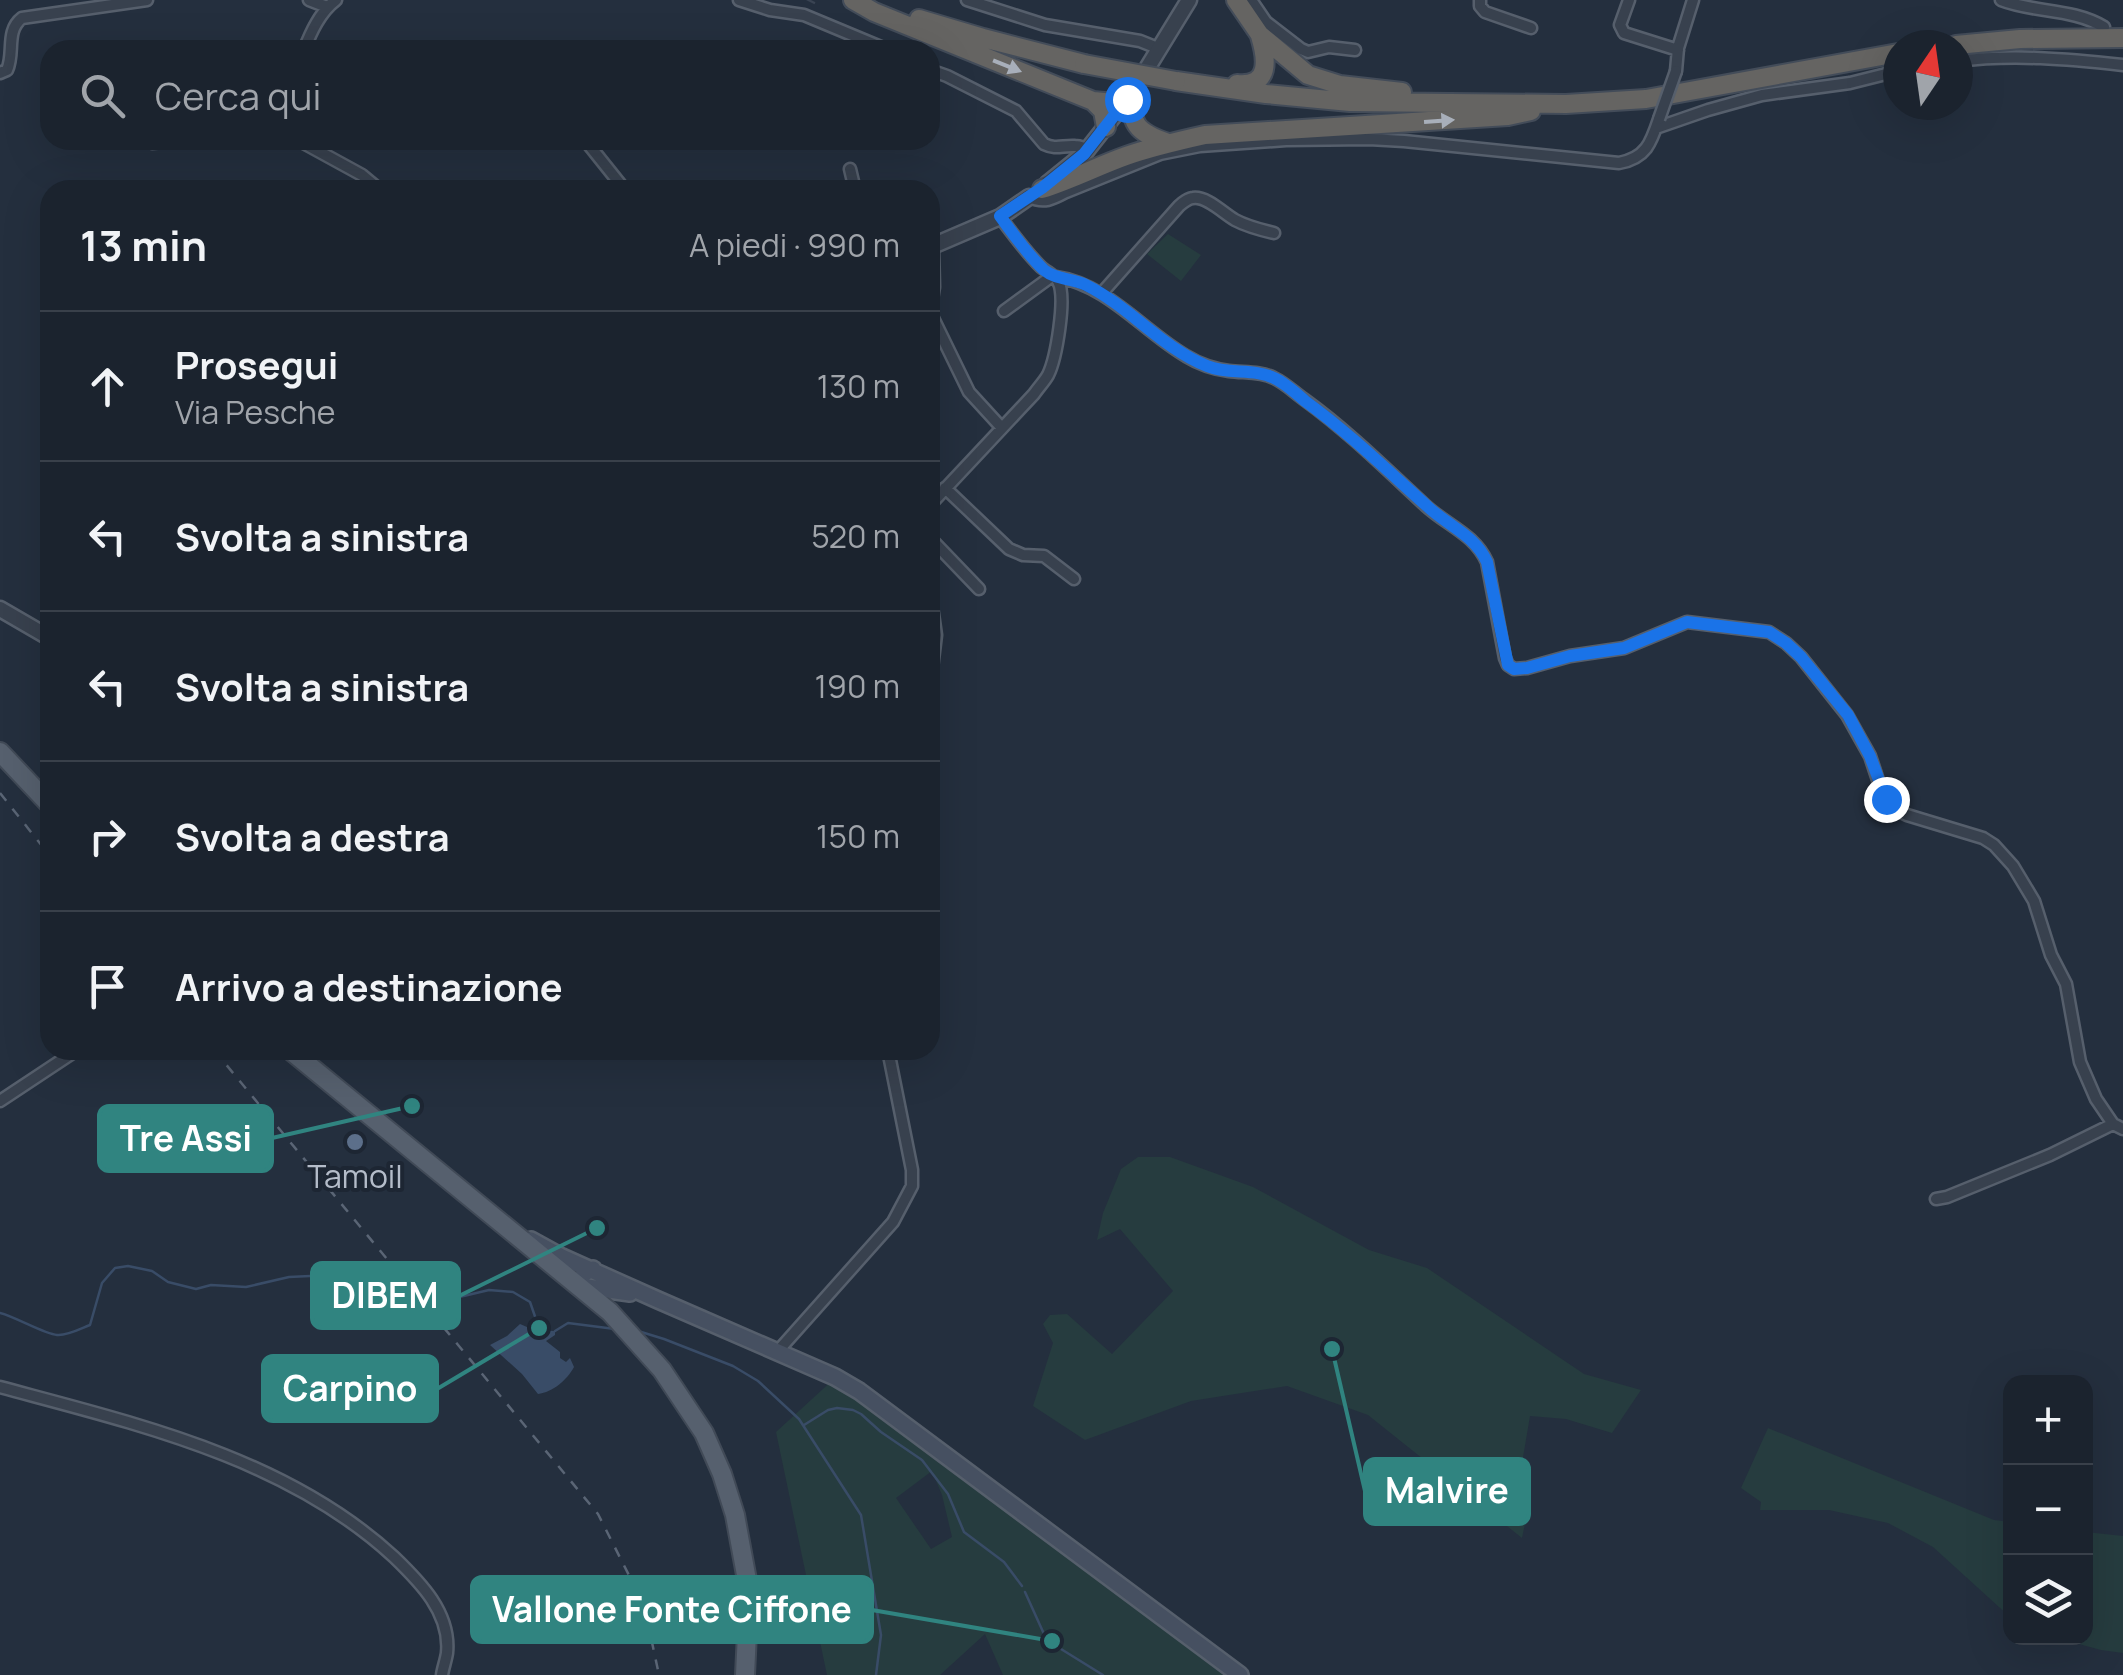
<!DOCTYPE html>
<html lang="it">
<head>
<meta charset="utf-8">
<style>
  body { margin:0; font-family:Manrope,sans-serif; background:#282f3a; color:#f1f3f6 }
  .controls { position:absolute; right:30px; bottom:30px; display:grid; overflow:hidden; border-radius:20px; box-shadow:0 10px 40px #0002 }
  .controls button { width:90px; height:90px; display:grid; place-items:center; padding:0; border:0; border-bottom:2px solid #39404a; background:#1b232e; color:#f1f3f6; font:50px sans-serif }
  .compass { position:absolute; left:1883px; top:30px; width:90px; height:90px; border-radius:50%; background:#1b232e; box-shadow:0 10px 40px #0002; rotate:13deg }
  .stop { position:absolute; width:30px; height:30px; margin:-22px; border:8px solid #1a73e8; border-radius:50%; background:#fff }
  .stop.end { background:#1a73e8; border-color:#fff; box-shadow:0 2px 10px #0008 }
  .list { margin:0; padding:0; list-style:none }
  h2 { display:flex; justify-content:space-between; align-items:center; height:130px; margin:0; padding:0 40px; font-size:42px }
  h2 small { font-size:32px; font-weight:400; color:#a0a4aa }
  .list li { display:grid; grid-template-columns:65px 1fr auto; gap:30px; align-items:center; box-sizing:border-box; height:150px; padding:0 40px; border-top:2px solid #39404a }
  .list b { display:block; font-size:38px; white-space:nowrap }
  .list p { margin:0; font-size:32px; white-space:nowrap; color:#a0a4aa }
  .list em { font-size:32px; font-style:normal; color:#a0a4aa }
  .icon { flex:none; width:55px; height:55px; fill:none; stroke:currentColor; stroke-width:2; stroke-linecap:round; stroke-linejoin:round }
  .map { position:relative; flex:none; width:2123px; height:1675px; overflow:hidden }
  .search { position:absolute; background:#1b232e; box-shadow:0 10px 40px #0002; left:40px; top:40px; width:900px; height:110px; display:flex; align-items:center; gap:25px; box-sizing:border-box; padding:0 35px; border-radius:30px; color:#a0a4aa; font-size:38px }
  .panel { position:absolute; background:#1b232e; box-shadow:0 10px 40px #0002; left:40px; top:180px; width:900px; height:880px; border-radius:30px }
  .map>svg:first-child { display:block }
  .green { fill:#263c3f; fill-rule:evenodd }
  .water { fill:#394c67 }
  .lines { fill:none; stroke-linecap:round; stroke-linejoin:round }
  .stream { stroke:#394c67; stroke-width:2.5 }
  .minor-tunnel { stroke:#3a4453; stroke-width:10; stroke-dasharray:10 5; stroke-linecap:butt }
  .minor-casing { stroke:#565f6c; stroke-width:15 }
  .tertiary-casing { stroke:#565f6c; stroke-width:19 }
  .secondary-casing { stroke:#565f6c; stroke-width:20 }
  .primary-casing { stroke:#414a57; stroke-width:22 }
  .trunk-casing { stroke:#434c59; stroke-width:22 }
  .minor { stroke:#38414e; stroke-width:10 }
  .tertiary { stroke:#38414e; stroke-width:14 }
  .secondary { stroke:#465061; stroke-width:15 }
  .primary { stroke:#56606e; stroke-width:18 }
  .trunk { stroke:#656462; stroke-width:18 }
  .rail { stroke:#5a6575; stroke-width:2.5; stroke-dasharray:10 10; stroke-linecap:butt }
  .minor-bridge-casing { stroke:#565f6c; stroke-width:15; stroke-linecap:butt }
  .trunk-bridge-casing { stroke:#434c59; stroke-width:22; stroke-linecap:butt }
  .minor-bridge { stroke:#38414e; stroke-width:10 }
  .trunk-bridge { stroke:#656462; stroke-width:18 }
  .oneway { fill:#a8afba }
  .route { stroke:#1a73e8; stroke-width:12 }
  .service-dot { fill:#5c6f8a; stroke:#1d2633; stroke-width:4 }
  .labels { text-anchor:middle; stroke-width:8; stroke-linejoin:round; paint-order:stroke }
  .poi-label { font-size:32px; fill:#b4bcc9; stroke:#1d2633 }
  .leader { fill:none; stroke:#308480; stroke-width:4 }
  .callout-dot { fill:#308480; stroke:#1d2633; stroke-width:4 }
  .callout { fill:#308480; stroke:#308480; stroke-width:4 }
  .callout-label { font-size:35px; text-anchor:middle; font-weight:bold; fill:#fff }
</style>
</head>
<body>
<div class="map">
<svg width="2123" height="1675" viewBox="0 0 2123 1675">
  <rect width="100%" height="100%" fill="#242f3e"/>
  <path class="green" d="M1168 234 1201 255 1181 281 1147 254Z
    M1138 1157H1170L1253 1187 1369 1250 1427 1268 1584 1374 1641 1390 1612 1433 1566 1419 1530 1416 1522 1463 1531 1495 1522 1538 1368 1415 1287 1386 1191 1401 1085 1440 1033 1406 1053 1343 1043 1324 1050 1315 1067 1314 1112 1354 1173 1291 1120 1229 1097 1240 1103 1213 1121 1169Z
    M835 1378 844 1382 851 1398 859 1391 1238 1675H1003L985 1634 940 1675H827L776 1432ZM932 1471 942 1495 952 1537 931 1549 896 1498Z
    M1768 1428 1994 1520 2010 1522V1617L1933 1547 1888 1523 1829 1510H1760L1761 1502 1741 1488Z
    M2086 1532 2123 1536V1653L2101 1650 2057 1638H2086Z"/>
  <path class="water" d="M520 1324 534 1330 555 1331V1335L546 1341 560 1352V1358L566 1362 570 1358 574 1367C567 1380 553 1392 538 1394L522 1374 490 1345 507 1336Z"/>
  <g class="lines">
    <path class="stream" d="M0 1313C16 1317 44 1334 57 1335 67 1336 80 1329 90 1325L102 1283 115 1268 128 1266 152 1271 168 1282 196 1289 211 1285 246 1287 289 1277 331 1275 366 1285 391 1284 426 1290 451 1299 489 1290 513 1292 530 1302 539 1328 548 1330
      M555 1331 568 1323 615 1329
      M638 1331 664 1339 733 1366 758 1381 799 1419 861 1515 881 1635 876 1675
      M804 1425 828 1410 837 1408 853 1410 861 1414 881 1432 922 1460 948 1494 964 1532 1004 1562 1022 1586
      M1025 1592 1044 1634 1061 1649 1103 1675"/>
    <path class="minor-tunnel" d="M810 2 811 0"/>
    <defs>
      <path id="minor" d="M309 0 327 7
        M739 0 770 10 804 15 888 50
        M967 0 1045 25 1140 41 1160 49
        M1251 0 1266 22 1301 49 1308 52 1329 47 1355 50
        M1480 0V6L1485 12 1531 28
        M1629 0 1620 25 1624 33 1678 50
        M2001 0C2034 13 2072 8 2104 27
        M304 50C311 32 320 12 336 0
        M1958 61C2013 54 2068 59 2123 65
        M930 70 947 76 1016 111 1044 144C1056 150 1063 145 1075 146 1080 146 1084 148 1088 149
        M1676 71 1678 48 1693 0
        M0 73 7 70C15 53 5 31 22 18L147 0
        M1656 128 1708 110 1762 95 1850 83 1898 71
        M298 140 362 175 380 190
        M585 140 625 190
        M152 143 185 140
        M850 169 855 190
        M1029 197C1044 204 1053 199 1066 192L1160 154 1200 146 1286 140 1369 139 1404 141 1619 163C1646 158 1651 143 1659 119
        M933 246 934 287 930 312 969 392 1001 427
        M1056 277C1107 284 1143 331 1186 356 1199 364 1213 369 1229 371 1244 373 1260 371 1274 378 1285 383 1295 393 1305 400 1349 432 1387 470 1426 506 1448 526 1474 534 1487 562L1505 658 1508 665 1514 669 1527 668 1570 656 1624 648 1687 622 1769 632 1786 643 1801 657 1847 715 1870 756 1881 789 1891 807 1907 815 1983 838 1994 845 2013 866 2034 901 2051 955 2066 984 2080 1062 2096 1099 2113 1124 2123 1129
        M1101 294 1179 206C1182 203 1189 198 1193 198 1207 196 1224 214 1235 220 1248 227 1261 230 1274 233
        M1004 311 1052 276
        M945 488 1009 549 1023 555 1044 556 1074 579
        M930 505 1034 394C1038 388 1044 382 1048 375 1056 359 1067 297 1058 281 1055 276 1045 271 1040 266 1025 251 1013 234 1000 217
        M930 538 979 589
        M930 592 936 635 930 685
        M418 1050 419 1051
        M0 1101 77 1050
        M1936 1199 1947 1197 2050 1155 2113 1124
        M778 1351 893 1222 912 1186V1170L888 1050
        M0 1387C137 1424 287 1458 394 1557 420 1582 451 1613 447 1653 446 1660 443 1668 442 1675"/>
      <path id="tertiary" d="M1140 80 1189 0
        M1047 184 1084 154 1128 98
        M930 247 1000 217 1029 197
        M0 609 50 638"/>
      <path id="secondary" d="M531 1240 562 1257 658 1300 835 1377 859 1391 1240 1675
        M593 1269C584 1273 580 1276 580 1286L630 1293"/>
      <path id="primary" d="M0 752 50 805
        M290 1050 610 1312 662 1370 704 1433 722 1474 735 1515 749 1591 745 1675"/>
      <path id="trunk" d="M853 0 874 12 1093 101 1114 103 1127 99
        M1236 0 1260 35 1308 75 1340 85 1402 92
        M919 19 983 38 1084 64
        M1956 45 2020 39 2123 38
        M1176 81 1266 94 1350 102 1566 104 1646 99 1898 53
        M1237 84C1271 87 1267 59 1260 36
        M1133 90C1129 124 1136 132 1168 143
        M1093 101 1103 111 1106 127
        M1042 189C1071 180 1098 166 1126 156 1152 147 1178 141 1205 135L1508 116 1531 111"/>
    </defs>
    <use href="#minor" class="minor-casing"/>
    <use href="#tertiary" class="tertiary-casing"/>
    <use href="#secondary" class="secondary-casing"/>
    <use href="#primary" class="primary-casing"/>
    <use href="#trunk" class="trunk-casing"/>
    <use href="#minor" class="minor"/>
    <use href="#tertiary" class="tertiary"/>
    <use href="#secondary" class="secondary"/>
    <use href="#primary" class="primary"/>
    <use href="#trunk" class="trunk"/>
    <path class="rail" d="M0 793 50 856
      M214 1050 598 1514 644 1605 659 1675"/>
    <defs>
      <path id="minor-bridge" d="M1659 119 1676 71"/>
      <path id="trunk-bridge" d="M1084 64 1176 81"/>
    </defs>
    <use href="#minor-bridge" class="minor-bridge-casing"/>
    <use href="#trunk-bridge" class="trunk-bridge-casing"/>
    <use href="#minor-bridge" class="minor-bridge"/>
    <use href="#trunk-bridge" class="trunk-bridge"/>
  </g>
  <defs><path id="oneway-solid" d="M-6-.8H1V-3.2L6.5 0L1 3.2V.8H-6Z" transform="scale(2.5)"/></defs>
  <g class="oneway">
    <use href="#oneway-solid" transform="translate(1007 66) rotate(22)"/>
    <use href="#oneway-solid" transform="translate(1439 121) rotate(-4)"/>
  </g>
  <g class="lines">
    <path class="route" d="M1127 99 1084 154 1042 188 1000 216C1014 235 1027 254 1044 270 1056 280 1072 278 1086 285 1130 307 1162 348 1207 366 1228 375 1254 368 1274 378 1285 383 1296 393 1305 401 1349 433 1387 470 1427 506 1448 526 1475 535 1487 562L1508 665 1514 669 1527 668 1570 656 1624 648 1687 622 1769 632 1786 643 1801 657 1848 715 1870 756 1886 799"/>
  </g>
  <circle class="service-dot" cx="355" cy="1142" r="10"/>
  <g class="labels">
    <g class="poi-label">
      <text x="355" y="1188">Tamoil</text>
    </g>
  </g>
  <path class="leader" d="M412 1106L272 1138M597 1228L459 1296M539 1328L437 1389M1332 1349L1365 1491M1052 1641L872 1610"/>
  <g class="callout-dot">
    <circle cx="412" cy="1106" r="10"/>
    <circle cx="597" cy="1228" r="10"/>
    <circle cx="539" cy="1328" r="10"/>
    <circle cx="1332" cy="1349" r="10"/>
    <circle cx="1052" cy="1641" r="10"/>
  </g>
  <g class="callout">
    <rect x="99" y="1106" width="173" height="65" rx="10"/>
    <rect x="312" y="1263" width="147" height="65" rx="10"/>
    <rect x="263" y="1356" width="174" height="65" rx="10"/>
    <rect x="1365" y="1459" width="164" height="65" rx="10"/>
    <rect x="472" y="1577" width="400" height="65" rx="10"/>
  </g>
  <g class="callout-label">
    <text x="186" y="1151">Tre Assi</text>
    <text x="385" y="1308">DIBEM</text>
    <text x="350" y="1401">Carpino</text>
    <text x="1447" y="1503">Malvire</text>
    <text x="672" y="1622">Vallone Fonte Ciffone</text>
  </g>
</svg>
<div class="controls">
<button>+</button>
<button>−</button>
<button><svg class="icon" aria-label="layers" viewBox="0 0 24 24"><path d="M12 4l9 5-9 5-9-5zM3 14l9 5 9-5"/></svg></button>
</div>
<svg class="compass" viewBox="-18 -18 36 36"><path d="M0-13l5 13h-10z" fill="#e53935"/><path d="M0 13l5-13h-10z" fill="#a0a4aa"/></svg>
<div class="stop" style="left:1127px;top:99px"></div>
<div class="stop end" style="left:1886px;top:799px"></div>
<div class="search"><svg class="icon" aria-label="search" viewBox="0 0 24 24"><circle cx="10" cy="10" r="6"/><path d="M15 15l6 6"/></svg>Cerca qui</div>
<section class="panel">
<h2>13 min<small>A piedi · 990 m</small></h2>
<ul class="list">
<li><svg class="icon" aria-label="ahead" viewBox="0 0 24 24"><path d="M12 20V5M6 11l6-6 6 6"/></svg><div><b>Prosegui</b><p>Via Pesche</p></div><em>130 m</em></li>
<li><svg class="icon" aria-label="left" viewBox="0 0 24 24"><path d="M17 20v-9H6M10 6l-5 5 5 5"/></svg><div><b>Svolta a sinistra</b></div><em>520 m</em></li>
<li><svg class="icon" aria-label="left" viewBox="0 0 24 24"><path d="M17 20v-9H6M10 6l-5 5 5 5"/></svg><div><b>Svolta a sinistra</b></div><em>190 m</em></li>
<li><svg class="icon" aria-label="right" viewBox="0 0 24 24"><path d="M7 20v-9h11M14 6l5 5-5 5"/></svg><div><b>Svolta a destra</b></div><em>150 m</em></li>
<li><svg class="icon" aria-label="arrive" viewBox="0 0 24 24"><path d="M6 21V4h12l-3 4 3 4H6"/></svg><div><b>Arrivo a destinazione</b></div></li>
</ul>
</section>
</div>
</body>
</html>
